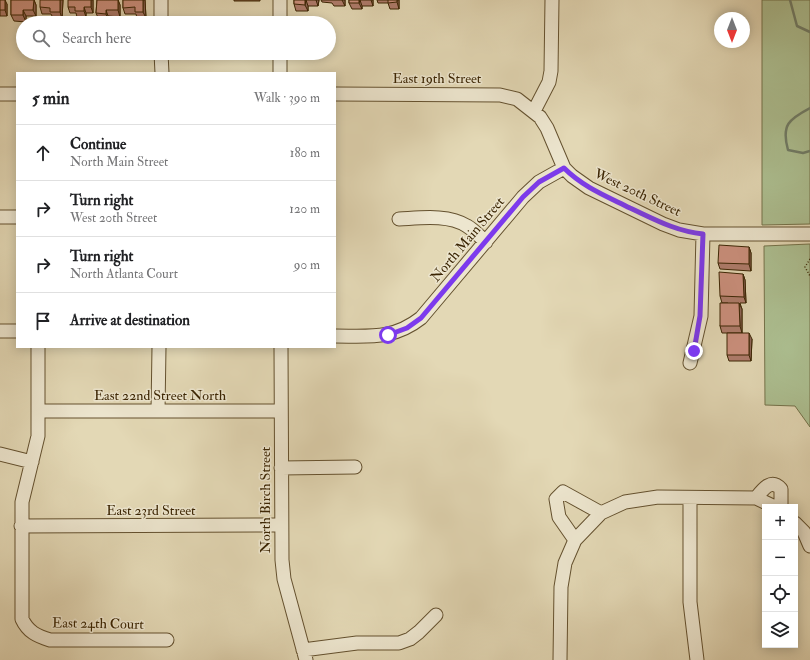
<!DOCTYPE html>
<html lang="en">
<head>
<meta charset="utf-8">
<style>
  body { margin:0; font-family:"IM FELL Double Pica",serif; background:#f2f2f2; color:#202124 }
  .controls { position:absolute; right:12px; bottom:12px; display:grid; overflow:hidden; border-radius:0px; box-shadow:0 2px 10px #0003 }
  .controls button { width:36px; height:36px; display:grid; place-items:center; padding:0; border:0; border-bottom:1px solid #e0e0e0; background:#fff; color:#202124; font:20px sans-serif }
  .compass { position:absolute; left:714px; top:12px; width:36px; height:36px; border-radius:50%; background:#fff; box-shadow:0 2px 10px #0003; rotate:180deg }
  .stop { position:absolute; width:12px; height:12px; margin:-9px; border:3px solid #7c3aed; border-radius:50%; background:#fff }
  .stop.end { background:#7c3aed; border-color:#fff; box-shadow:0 1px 4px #0008 }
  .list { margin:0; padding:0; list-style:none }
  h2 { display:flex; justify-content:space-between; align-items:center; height:52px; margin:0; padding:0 16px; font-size:17px }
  h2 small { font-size:13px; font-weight:400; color:#757577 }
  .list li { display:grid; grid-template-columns:26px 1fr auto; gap:12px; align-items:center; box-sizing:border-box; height:56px; padding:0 16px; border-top:1px solid #e0e0e0 }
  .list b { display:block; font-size:15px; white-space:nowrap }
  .list p { margin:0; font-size:13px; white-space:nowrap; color:#757577 }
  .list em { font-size:13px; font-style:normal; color:#757577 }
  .icon { flex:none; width:22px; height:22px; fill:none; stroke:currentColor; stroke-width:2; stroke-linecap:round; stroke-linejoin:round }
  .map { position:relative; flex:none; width:810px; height:660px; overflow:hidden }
  .search { position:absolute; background:#fff; box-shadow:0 2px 10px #0003; left:16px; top:16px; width:320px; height:44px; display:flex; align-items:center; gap:10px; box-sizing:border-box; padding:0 14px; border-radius:22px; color:#757577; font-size:15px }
  .panel { position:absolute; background:#fff; box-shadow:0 2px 10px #0003; left:16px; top:72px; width:320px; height:276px; border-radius:0px }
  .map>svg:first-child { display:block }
  .green { fill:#adc092; stroke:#74724a }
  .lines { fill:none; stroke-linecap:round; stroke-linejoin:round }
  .stream { stroke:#717e69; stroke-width:2.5 }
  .minor-casing { stroke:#64512f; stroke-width:15 }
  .path { stroke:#3a2402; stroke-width:1.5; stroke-dasharray:1 2; stroke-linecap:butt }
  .minor { stroke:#ede6cf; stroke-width:13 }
  .wall { fill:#af7c6c; stroke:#3a2402 }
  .shaded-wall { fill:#8f6558; stroke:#3a2402 }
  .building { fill:#cc907e; stroke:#3a2402 }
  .route { stroke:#7c3aed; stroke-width:5 }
  .labels { text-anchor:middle; stroke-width:3; stroke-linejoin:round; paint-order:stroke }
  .street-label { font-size:14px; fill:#3a2402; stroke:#ede6cf }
</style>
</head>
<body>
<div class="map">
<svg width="810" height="660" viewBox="0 0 810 660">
  <rect width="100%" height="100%" fill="#e3d8b5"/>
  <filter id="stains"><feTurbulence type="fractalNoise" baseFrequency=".005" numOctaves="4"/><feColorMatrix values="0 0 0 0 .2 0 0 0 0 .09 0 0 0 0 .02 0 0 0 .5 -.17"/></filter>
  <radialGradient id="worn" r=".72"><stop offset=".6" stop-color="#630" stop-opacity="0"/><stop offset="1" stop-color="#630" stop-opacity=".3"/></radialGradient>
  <path class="green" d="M762 0H810V224L762 225Z
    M810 244V427L795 406 765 405 764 246Z"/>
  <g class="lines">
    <path class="stream" d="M790 0 797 26 810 32
      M810 108C789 119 781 125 788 150L803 153 810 151"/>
    <defs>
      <path id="minor" d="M161 0V23
        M280 0V23
        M161 53 162 73
        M280 53V73
        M0 94H17
        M335 94 500 95 517 99 540 117 547 128 564 168 572 176 589 188 663 224 679 230 703 234H810
        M534 111 549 82 551 71 552 0
        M0 217H17
        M399 219C420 218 448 214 467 226 474 230 480 237 486 242
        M0 331H17
        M335 336C369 336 393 340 421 318L523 197 539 182 564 168
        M38 347V436L22 502V619C28 632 37 636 50 640H167
        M281 347 282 560 284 579 306 660
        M690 363 701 316 703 234
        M38 411H281
        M158 411 159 347
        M0 454 32 462
        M281 468 355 467
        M690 498V602L697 660
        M756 498C763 489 771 478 781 489V507
        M795 523 804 532 810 546
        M21 526 281 525
        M575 540 559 517 556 499 563 492 601 513
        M303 650 357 643H399L410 639 419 632 436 615
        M560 660 561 587 565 563 575 540 601 513 625 502 658 497 756 498 775 507"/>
    </defs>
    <use href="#minor" class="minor-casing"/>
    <path class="path" d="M810 259 805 267 810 276"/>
    <use href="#minor" class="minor"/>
  </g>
  <path class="wall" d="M0 0 7 4V16H0Z
    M11 0H34L36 5V16H26V22L14 21 11 15Z
    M63 0 62 19 53 18 51 14H42L40 7Z
    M93 0V13H86V17H77L76 13H70L68 7Z
    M97 0H118L120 5V17L108 16V20H99L96 13Z
    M123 0H145L146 18H137L136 14H125L123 8Z
    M234 0H260V1H234Z
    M294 0H319L318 6H308V11H296L294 4Z
    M321 0H345V6H334L332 3 322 2Z
    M349 0H373V6H362V9H352L349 3Z
    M377 0H399V9H390L388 3H378Z
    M749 247 751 253V271L720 269 718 263Z
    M743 274 745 280 746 303H740L742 309V333H722L720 326 728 303H722L720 296Z
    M752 339 751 361H729L727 355Z"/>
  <path class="shaded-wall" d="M5 0 7 4V16L5 10Z
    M34 0 36 5V16L33 10Z
    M60 0H63L62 19 60 12Z
    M91 0H93V13L91 7Z
    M118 0 120 5V17L118 10Z
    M143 0H145L146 18 143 12Z
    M306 0 308 6V11L305 5Z
    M316 0H319L318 6Z
    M342 0H345V6Z
    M360 0 362 6V9L359 3Z
    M371 0H373V6Z
    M397 0H399V9L397 2Z
    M84 7 86 13V17L84 11Z
    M23 10 26 16V22L23 15Z
    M106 10 108 16V20L106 14Z
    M749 247 751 253V271L749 264Z
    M743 274 745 280 746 303 744 297Z
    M739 303 742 309V333L740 326Z
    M749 333 752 339 751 361 749 355Z"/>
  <path class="building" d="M0 0H5V10H0Z
    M11 0H34L33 10H23V15H11Z
    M40 0H60V12H50V8L40 7Z
    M68 0H91V7H84V11H75V7H68Z
    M97 0H118V10H106V14L96 13Z
    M123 0H143V12H135V7L123 8Z
    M294 0H305V5L294 4Z
    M349 0H359V3H349Z
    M388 0H397V2L388 3Z
    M719 245 749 247V264L718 263Z
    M719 272 743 274 744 297 720 296Z
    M720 303H739L740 326H720Z
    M727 333H749V355H727Z"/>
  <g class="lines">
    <path class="route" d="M388 335 407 328 421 318 523 197 539 182 564 168C583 187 606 196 630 208 654 219 675 231 703 234L700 316 694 351"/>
  </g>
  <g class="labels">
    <g class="street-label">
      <text x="437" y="83">East 19th Street</text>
      <text transform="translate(638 192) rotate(25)" y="5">West 20th Street</text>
      <text transform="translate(467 239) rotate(-50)" y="5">North Main Street</text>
      <text x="160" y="400">East 22nd Street North</text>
      <text transform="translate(265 500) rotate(-90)" y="5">North Birch Street</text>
      <text x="151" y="515">East 23rd Street</text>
      <text transform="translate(98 623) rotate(1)" y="5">East 24th Court</text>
    </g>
  </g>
  <rect width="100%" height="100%" filter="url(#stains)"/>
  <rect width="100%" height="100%" fill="url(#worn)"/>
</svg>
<div class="controls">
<button>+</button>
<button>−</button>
<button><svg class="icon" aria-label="locate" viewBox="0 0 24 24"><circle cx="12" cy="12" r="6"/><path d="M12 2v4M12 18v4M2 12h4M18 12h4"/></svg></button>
<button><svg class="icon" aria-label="layers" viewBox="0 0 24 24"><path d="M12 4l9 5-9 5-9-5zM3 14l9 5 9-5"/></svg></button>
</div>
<svg class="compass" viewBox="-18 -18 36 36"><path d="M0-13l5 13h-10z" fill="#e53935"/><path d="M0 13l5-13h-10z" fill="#757577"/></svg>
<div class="stop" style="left:388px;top:335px"></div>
<div class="stop end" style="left:694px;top:351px"></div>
<div class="search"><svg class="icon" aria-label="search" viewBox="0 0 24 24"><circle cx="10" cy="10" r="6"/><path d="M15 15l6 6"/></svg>Search here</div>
<section class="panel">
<h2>5 min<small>Walk · 390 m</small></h2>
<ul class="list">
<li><svg class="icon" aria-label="ahead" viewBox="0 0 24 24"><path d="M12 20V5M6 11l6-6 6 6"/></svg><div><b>Continue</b><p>North Main Street</p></div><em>180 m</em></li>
<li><svg class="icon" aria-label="right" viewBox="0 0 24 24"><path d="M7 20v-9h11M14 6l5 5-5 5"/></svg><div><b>Turn right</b><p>West 20th Street</p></div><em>120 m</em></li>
<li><svg class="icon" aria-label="right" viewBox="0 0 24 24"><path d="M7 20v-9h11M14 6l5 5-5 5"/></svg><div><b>Turn right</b><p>North Atlanta Court</p></div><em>90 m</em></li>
<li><svg class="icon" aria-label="arrive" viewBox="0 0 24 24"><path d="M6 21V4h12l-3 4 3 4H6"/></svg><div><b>Arrive at destination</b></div></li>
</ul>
</section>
</div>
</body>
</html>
